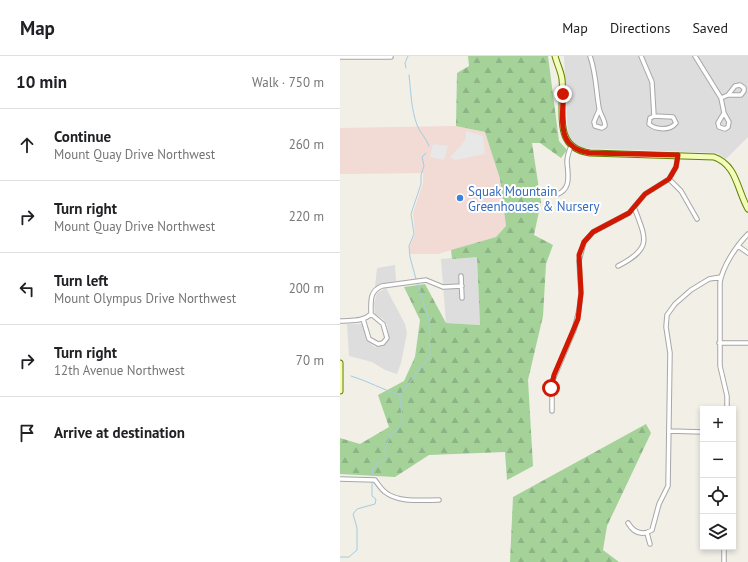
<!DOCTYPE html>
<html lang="en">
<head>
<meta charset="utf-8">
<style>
  body { margin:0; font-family:"PT Sans",sans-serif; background:#f6f6f6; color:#202124 }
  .controls { position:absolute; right:12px; bottom:12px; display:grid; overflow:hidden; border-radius:0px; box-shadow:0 2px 6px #0003 }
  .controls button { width:36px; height:36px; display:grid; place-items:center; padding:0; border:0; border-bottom:1px solid #e0e0e0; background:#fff; color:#202124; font:20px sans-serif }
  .stop { position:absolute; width:12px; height:12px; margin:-9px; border:3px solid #d11800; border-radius:50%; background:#fff }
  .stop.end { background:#d11800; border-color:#fff; box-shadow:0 1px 4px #0008 }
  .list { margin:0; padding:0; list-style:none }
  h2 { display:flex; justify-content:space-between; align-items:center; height:52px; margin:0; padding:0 16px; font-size:17px }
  h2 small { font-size:13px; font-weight:400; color:#757577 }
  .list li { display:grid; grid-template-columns:26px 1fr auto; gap:12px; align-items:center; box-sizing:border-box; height:72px; padding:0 16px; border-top:1px solid #e0e0e0 }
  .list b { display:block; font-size:15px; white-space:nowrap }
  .list p { margin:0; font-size:13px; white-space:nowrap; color:#757577 }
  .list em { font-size:13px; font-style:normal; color:#757577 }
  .icon { flex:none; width:22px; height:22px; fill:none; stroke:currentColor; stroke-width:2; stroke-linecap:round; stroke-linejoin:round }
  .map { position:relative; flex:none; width:408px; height:506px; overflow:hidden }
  header { display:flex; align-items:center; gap:24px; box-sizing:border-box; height:56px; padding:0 20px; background:#fff; border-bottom:1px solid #e0e0e0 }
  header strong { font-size:19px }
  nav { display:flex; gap:22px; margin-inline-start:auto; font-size:14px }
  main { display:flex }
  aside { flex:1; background:#fff }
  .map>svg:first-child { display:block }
  .residential { fill:#dedddd }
  .commercial { fill:#f2dad5 }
  .forest { fill:url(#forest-firs) }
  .parking { fill:#e8e8e8 }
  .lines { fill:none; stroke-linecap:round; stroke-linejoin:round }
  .stream { stroke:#a5cce1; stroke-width:1 }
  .street-casing { stroke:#a7a7a7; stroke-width:5.5 }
  .secondary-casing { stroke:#627f00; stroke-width:7 }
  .street { stroke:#fff; stroke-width:3.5 }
  .secondary { stroke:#f2fdb9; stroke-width:5 }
  .route { stroke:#d11800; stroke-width:5 }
  .shop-dot { fill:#3f7fe0; stroke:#fff; stroke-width:1.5 }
  .labels { text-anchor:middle; stroke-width:4; stroke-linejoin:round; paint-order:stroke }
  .shop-label { font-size:13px; fill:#366cbe; stroke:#fff; text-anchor:start }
</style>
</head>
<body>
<header>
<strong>Map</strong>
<nav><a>Map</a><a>Directions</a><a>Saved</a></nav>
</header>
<main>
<aside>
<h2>10 min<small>Walk · 750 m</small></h2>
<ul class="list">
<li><svg class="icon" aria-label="ahead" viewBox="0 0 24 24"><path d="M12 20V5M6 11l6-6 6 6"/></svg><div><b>Continue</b><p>Mount Quay Drive Northwest</p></div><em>260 m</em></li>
<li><svg class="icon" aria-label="right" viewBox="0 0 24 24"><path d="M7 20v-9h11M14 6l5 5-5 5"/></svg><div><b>Turn right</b><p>Mount Quay Drive Northwest</p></div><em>220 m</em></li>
<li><svg class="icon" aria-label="left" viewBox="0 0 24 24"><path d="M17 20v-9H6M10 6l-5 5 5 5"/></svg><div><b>Turn left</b><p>Mount Olympus Drive Northwest</p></div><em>200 m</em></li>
<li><svg class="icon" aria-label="right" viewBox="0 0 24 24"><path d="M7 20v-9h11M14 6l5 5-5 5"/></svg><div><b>Turn right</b><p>12th Avenue Northwest</p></div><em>70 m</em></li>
<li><svg class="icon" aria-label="arrive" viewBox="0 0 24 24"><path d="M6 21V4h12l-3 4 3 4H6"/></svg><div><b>Arrive at destination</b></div></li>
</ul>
</aside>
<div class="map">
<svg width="408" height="506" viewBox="0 0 408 506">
  <defs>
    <pattern id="forest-firs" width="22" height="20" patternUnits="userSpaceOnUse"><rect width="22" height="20" fill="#a4d299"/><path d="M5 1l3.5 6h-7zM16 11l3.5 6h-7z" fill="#8db484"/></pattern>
  </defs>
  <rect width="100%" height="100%" fill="#f1efe6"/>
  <path class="residential" d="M224 0H408V81L386 103 377 97 240 92 228 81Z
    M137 200 140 269 106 267 101 203Z
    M55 209 56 225 40 228 35 231 37 212Z
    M46 232 65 268 67 277 61 307 57 318 45 314 32 306 9 300 7 268H22L27 285 35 291 44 289 47 286 49 280 47 268 43 263 35 258 34 247 37 237Z"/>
  <path class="commercial" d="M116 70 145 76 160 123 166 170 156 181 98 198H70V190L75 178 73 157 83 127V117L0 118V72Z"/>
  <path class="forest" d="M128 0H208L219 85 227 94 221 102 200 87H192L201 146 194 179 213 189 206 208 203 260 188 324 193 410 167 424 165 396 89 399 55 421 0 418V382L20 388 49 371 38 339 64 325 75 301 80 264 64 231 85 228 106 267 140 269 137 201 112 203 111 194 156 181 166 170 160 123 145 76 116 70 117 17 129 10Z
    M306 368 311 377 267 470 263 494 279 506H170L173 441Z"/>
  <path class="parking" d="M126 75 143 80 145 98 115 104 110 101 123 87 126 80Z
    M93 88 108 90 104 104 90 101Z"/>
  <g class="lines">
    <path class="stream" d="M66 12 65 7 68 0
      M69 19C71 36 71 52 77 69 80 77 87 83 89 90
      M76 223 70 201 69 190 74 178 71 158 81 128V119L84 110 82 101 86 97
      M11 320C28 325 43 334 60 339
      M32 419 33 411 46 401 45 392 51 378C69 370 59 354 60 339L90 300 89 264 77 226
      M0 501H9L17 494V472L13 458 17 453 35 448 36 443 32 440V427"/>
    <defs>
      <path id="street" d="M250 0C256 17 256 34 259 52 260 59 265 63 265 70L262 72 255 70 254 66 259 54
        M301 0 312 26 314 60 310 62 309 68C316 74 330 75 336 67L333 61 314 60
        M355 0 381 42 384 57 389 66 388 71 385 73 379 71 378 67 384 57
        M0 1H51
        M381 42 388 39H401L404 35V32L400 29 395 30 388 39
        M329 123 341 135 357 163
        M215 139C232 134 228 119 227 106 227 100 229 95 231 90
        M398 190 408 197
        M278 210C313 192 306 183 294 151
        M121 220 122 242
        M23 263 29 283 38 288 43 287 47 282 43 268 31 258
        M0 265C11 264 23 266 31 258 31 246 29 235 42 230L86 224 103 231 122 230
        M379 287H408
        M387 353V340L380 310V226C383 210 396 190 408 178
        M212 355V326L234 274 239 254 241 237 239 205 244 186 253 176 289 157 305 138 329 123 336 111 338 99
        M329 375 363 376
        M0 423 35 424C38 428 41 433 45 436 58 447 83 444 99 444
        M288 467C294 477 302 480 312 474L319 448 328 430 330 297 326 271 327 259 335 248 351 234 369 223 381 221
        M307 477 310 488
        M384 506V491"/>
      <path id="secondary" d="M215 0C217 8 221 15 222 23 225 52 211 92 250 97L374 101C397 109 397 134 408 153
        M0 307V335"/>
    </defs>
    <use href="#street" class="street-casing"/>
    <use href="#secondary" class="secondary-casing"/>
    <use href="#street" class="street"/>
    <use href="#secondary" class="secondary"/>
  </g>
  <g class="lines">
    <path class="route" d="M211 332 214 319 238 263 241 237 239 199 244 186 253 176 289 157 305 138 329 123 336 111 338 99 250 97C216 92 223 65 223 38"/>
  </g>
  <circle class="shop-dot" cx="120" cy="142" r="4"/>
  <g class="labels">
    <g class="shop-label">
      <text x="128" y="140">Squak Mountain<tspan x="128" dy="15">Greenhouses &amp; Nursery</tspan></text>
    </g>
  </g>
</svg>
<div class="controls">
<button>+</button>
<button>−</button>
<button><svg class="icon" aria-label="locate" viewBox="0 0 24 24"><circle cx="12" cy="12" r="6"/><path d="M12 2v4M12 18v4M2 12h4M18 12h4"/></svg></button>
<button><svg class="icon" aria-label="layers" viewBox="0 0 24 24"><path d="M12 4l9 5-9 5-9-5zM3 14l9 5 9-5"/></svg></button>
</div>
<div class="stop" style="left:211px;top:332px"></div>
<div class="stop end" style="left:223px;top:38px"></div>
</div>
</main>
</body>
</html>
